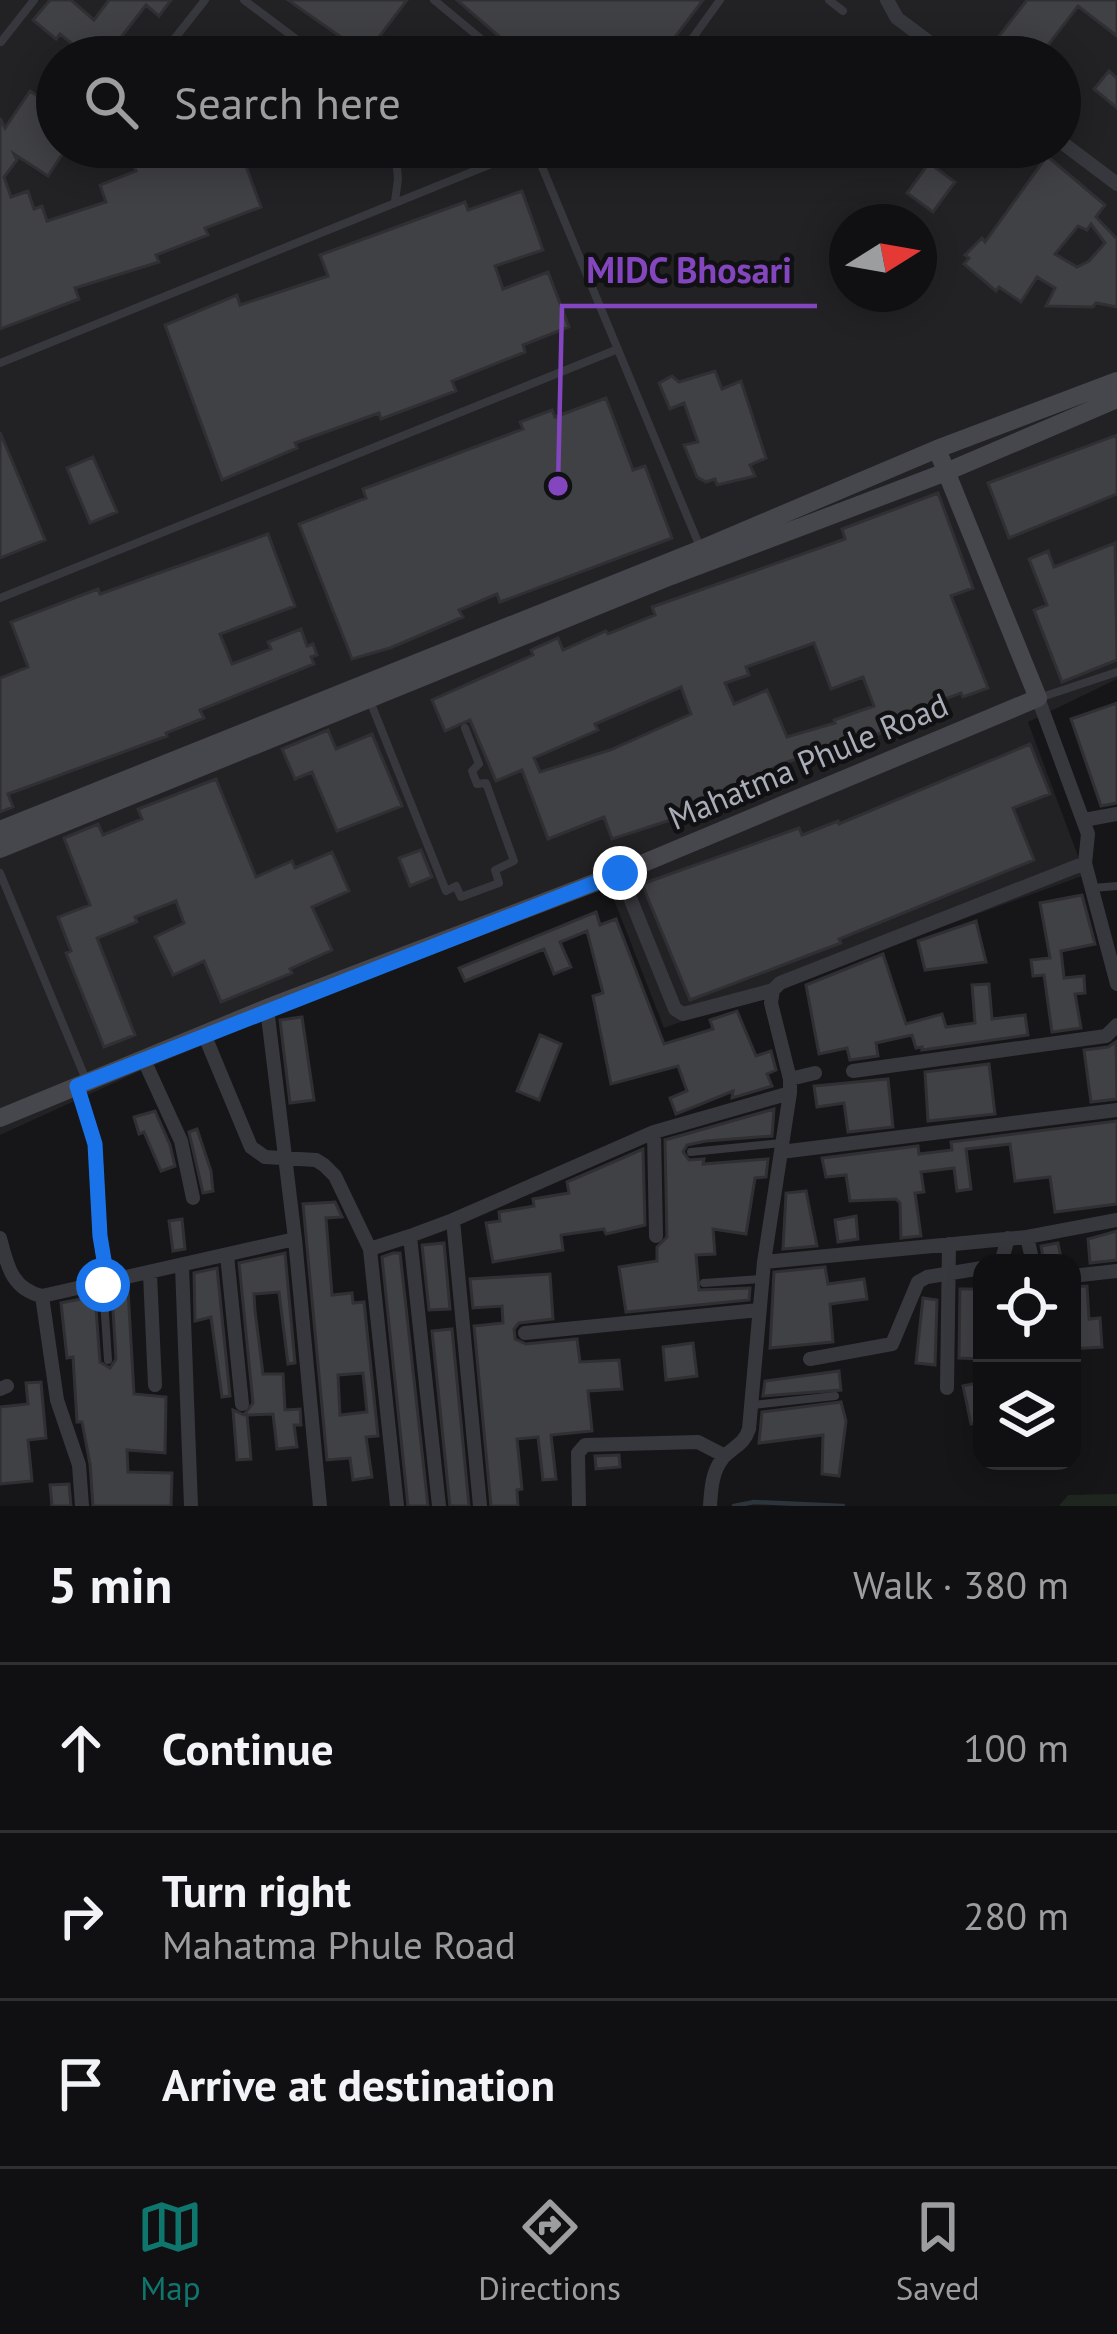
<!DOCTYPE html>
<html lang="en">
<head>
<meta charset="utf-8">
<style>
  body { margin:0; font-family:"PT Sans",sans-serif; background:#1e1e20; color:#f1f3f6 }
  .controls { position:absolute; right:36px; bottom:36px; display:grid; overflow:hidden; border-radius:24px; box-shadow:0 6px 30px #0003 }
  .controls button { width:108px; height:108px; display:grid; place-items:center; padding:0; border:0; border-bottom:3px solid #303032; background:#101012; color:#f1f3f6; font:60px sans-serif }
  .compass { position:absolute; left:829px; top:204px; width:108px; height:108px; border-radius:50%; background:#101012; box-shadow:0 6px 30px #0003; rotate:79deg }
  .stop { position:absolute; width:36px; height:36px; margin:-27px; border:9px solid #1a73e8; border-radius:50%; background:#fff }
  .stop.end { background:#1a73e8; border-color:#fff; box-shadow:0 3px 12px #0008 }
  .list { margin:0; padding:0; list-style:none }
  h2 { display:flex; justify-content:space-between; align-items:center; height:156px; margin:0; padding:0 48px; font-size:51px }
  h2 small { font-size:39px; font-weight:400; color:#9c9d9f }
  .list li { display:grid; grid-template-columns:78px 1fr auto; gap:36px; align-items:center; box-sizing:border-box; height:168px; padding:0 48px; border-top:3px solid #303032 }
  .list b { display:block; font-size:45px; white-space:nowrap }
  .list p { margin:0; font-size:39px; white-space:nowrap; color:#9c9d9f }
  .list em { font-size:39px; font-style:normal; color:#9c9d9f }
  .icon { flex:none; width:66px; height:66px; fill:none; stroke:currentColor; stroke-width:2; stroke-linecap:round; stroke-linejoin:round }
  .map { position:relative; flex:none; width:1117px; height:1506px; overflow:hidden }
  .search { position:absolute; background:#101012; box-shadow:0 6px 30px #0003; left:36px; right:36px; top:36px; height:132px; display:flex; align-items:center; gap:30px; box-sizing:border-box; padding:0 42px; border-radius:66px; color:#9c9d9f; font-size:45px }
  .sheet { height:660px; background:#101012 }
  nav { display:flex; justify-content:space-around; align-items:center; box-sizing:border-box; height:168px; border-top:3px solid #303032; background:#101012; font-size:33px; color:#9c9d9f }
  nav a { display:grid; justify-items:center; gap:6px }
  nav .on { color:#0f766e }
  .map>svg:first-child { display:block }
  .built { fill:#222225; fill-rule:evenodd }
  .green { fill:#1e261f }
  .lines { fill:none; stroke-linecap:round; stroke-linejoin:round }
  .stream { stroke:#2c353c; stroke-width:4.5 }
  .building { fill:#404145; stroke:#303034; stroke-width:3; fill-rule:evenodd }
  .lane { stroke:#37383d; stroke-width:8 }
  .street { stroke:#37383d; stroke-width:14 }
  .secondary { stroke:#45474d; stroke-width:18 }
  .route { stroke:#1a73e8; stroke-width:15 }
  .labels { text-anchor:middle; stroke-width:9; stroke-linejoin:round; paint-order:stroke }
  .street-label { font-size:33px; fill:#a8adb8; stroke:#111113 }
  .leader { fill:none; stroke:#8446be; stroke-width:4.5 }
  .callout-dot { fill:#8446be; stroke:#111113; stroke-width:4.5 }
  .callout-label { font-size:36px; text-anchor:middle; font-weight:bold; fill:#8446be; stroke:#111113; stroke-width:9; stroke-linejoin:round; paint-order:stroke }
</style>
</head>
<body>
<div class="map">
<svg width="1117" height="1506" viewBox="0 0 1117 1506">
  <rect width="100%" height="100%" fill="#161618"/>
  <path class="built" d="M0 0H1117V679L1028 722 1085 875 664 1028 606 879 138 1072 0 1135ZM57 57H1060V147H57ZM847 222H919V294H847Z"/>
  <path class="green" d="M1117 1494V1506H1059L1068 1495Z"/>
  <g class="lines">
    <path class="stream" d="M734 1506 754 1502 843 1506"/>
  </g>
  <path class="building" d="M50 0H71L94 20 109 0H171L159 16 146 5 115 45 131 57H89L60 34 56 39 33 20Z
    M288 0H407L364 57H359L338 41 341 37Z
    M457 0H703L660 57H523Z
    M1027 0H1117V36L1078 6 1039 57H999L989 49Z
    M219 40 240 57H205Z
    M1109 71 1117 78V108L1094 89Z
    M30 91 57 109V147H67L48 176 14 154 17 160 4 177 11 197 28 191 34 209 42 206 47 221 106 202 100 185 136 171 132 163 174 147H239L261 207 205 228 208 235 156 255 159 262 75 288 79 299 0 329V118L5 128Z
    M1047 156 1105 205 1096 217 1117 239V307L1096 303 1093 307 1046 306 1055 288 1037 277 1021 302 999 287 996 291 964 264 969 258 965 255 982 238 985 242ZM1091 224 1105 243 1089 261 1077 267 1055 254 1078 226 1087 230Z
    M929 163 955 182 933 212 907 193Z
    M522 191 543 250 495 266 503 289 548 272 569 327 523 345 525 352 452 381 456 391 381 419 379 413 295 443 297 448 222 480 165 325 237 295 240 305 328 276 320 255 465 202 468 210Z
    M715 371 722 389 741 381 766 458 750 465 755 476 717 485 715 479 706 482 697 477 684 445 698 442 684 403 670 409 659 383 672 376 679 382Z
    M606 398 633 470 645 466 672 538 500 602 497 594 459 610 463 617 390 648 352 659 299 524 366 498 363 489 523 429 520 422 552 410 555 417Z
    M0 432 45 540 0 558Z
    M1117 435V494L1009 538 988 483Z
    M93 457 117 512 90 523 67 468Z
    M938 493 973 588 951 596 988 688 963 697 961 693 909 712 912 722 867 738 870 746 846 754 843 746 790 761 677 810 680 817 612 839 604 817 548 839 522 770 496 781 470 720 445 731 432 700 533 655 531 650 558 638 563 650 606 631 608 634 655 615 652 607 845 539 842 529ZM814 643 831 689 863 677 874 706 834 720 835 723 787 737 767 690 734 704 725 683 749 675 746 667ZM681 687 691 714 610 750 540 772 534 758 598 730 595 724Z
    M268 534 295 606 220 634 232 664 271 649 268 642 301 629 307 646 313 644 317 655 311 657 314 664 200 710 204 718 166 733 167 736 8 794 13 807 0 812V678L28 667 11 622 98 589 100 594Z
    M1115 543 1117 660 1062 682 1034 610 1047 605 1029 559 1048 551 1054 567Z
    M1117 703V803L1101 806 1071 719Z
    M328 730 336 749 372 734 402 806 337 831 312 772 295 779 282 749Z
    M1030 744 1050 794 1013 808 1034 860 839 939 841 943 809 955 690 1000 642 884 799 828 802 835 838 821 839 824Z
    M216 779 256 877 292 861 295 868 332 852 349 891 312 907 332 950 290 969 292 973 221 1002 204 961 173 975 155 937 184 923 176 901 135 917 137 922 97 938 135 1035 104 1047 66 953 71 951 58 917 90 905 64 838 98 824 103 835 142 819 138 809Z
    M421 850 432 877 410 886 399 858Z
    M1082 895 1095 944 1061 951 1064 978 1084 976 1085 993 1075 994 1081 1028 1052 1032 1044 975 1033 976 1031 960 1050 958 1040 903Z
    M596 912 600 925 616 919 664 1044 713 1029 710 1020 737 1011 756 1056 771 1051 776 1070 767 1074 772 1086 732 1098 733 1091 676 1114 670 1098 687 1091 678 1066 611 1084 593 996 603 993 587 931 560 942 571 967 554 974 544 949 465 981 459 968Z
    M976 921 986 962 925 970 918 941Z
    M883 954 906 1024 942 1014 946 1027 975 1023 972 985 989 984 992 1019 1025 1015 1028 1035 922 1050V1047L916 1048 912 1035 876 1043 878 1056 850 1060 847 1048 819 1054 806 985Z
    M302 1017 314 1100 290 1103 280 1020Z
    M540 1035 561 1044 539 1100 517 1091Z
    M1116 1042 1117 1099 1091 1102 1084 1050 1108 1047Z
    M989 1064 995 1114 928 1121 925 1072Z
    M888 1079 893 1127 848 1132 844 1103 817 1107 814 1086Z
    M774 1109 772 1136 706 1141 687 1145 683 1152 689 1160 704 1159 703 1164 768 1159 766 1177 755 1178 746 1234 713 1229 715 1254 696 1255 699 1290 750 1288 749 1300 626 1312 619 1267 657 1261V1247L667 1237 665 1140Z
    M155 1111 170 1145 175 1166 161 1171 144 1132 139 1134 134 1117Z
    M1117 1121V1204L1055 1212 1050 1177 1015 1181 1010 1144 966 1149 971 1189 957 1191 954 1168 921 1172 924 1192 915 1193 921 1236 901 1238 900 1203 896 1199 850 1201 846 1175 826 1177 822 1158 918 1146 919 1154 952 1150 951 1142Z
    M197 1129 211 1171 213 1191 203 1193 189 1132Z
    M643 1149 645 1225 606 1234 604 1229 561 1235 563 1250 493 1262 486 1223 500 1221 499 1212 534 1206 533 1199 569 1193 567 1182Z
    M806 1191 817 1246 783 1249 786 1193Z
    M335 1202 342 1217 326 1218 332 1295 352 1293 353 1303 364 1302 378 1436 366 1437 372 1477 353 1480 350 1458 327 1460 303 1204ZM363 1373 367 1412 340 1415 338 1375Z
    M856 1216 858 1239 838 1242 835 1220Z
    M182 1219 185 1249 173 1251 169 1221Z
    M1117 1231V1260L1090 1263 1088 1239Z
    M444 1243 450 1309 429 1310 422 1245Z
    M1058 1243 1062 1263H1044L1041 1246Z
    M285 1253 295 1363 288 1364 279 1292 254 1294 255 1311 263 1374H283L285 1410 300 1409 301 1425H294L297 1447 277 1449 273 1414 247 1415 251 1459 237 1460 233 1410 244 1415 253 1403 239 1263Z
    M393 1253H400L428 1506H408L382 1257Z
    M825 1267 828 1284 864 1279 867 1299 830 1304 833 1342 770 1348 774 1272Z
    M217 1268 230 1396 222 1397 211 1317 195 1321 194 1273Z
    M550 1274 553 1319 519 1323 514 1329 515 1339 526 1344 577 1339 580 1362 619 1360 622 1389 588 1391 592 1431 551 1435 556 1479 543 1480 538 1437 517 1439 522 1489 517 1490 518 1506H491L474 1326 503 1323 502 1306 473 1308 470 1279Z
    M1087 1286 1089 1319 1100 1318 1102 1347 1072 1349V1287Z
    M960 1289H981L979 1359 959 1358Z
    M128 1290 134 1394 166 1397 165 1453 127 1450 128 1472 172 1473 171 1506H93L90 1464 82 1422H77L73 1357 67 1358 61 1303 95 1296 100 1362 110 1368 116 1359 112 1294Z
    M923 1298 937 1300 935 1365 916 1363Z
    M452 1329 469 1506H450L432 1331Z
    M693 1343 697 1376 666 1380 663 1347Z
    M839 1371 841 1390 763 1396 765 1381Z
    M41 1382 46 1438 28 1440 32 1481 0 1484V1407L28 1404 26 1383Z
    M982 1382V1422L971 1424 963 1386Z
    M841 1402 846 1421 839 1476 822 1474 823 1435 759 1443 762 1412Z
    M619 1455 620 1467 596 1469 595 1456Z
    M69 1484 71 1506H52L50 1485Z"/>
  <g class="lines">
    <path class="lane" d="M244 0 320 57
      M434 0 503 57
      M829 0 843 11
      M1 42 34 0
      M160 57 205 0
      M679 57 720 0
      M395 147 398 179 395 201
      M0 363 531 148 535 150 700 547
      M0 598 618 349
      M1039 698 1117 672
      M370 701 446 891 456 886 461 897 499 883 495 870 514 861 486 783 477 784 472 771 479 764 465 728
      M0 873 87 1082
      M1093 888 1117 886
      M691 1152 781 1143
      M704 1283 761 1279
      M103 1285 108 1360
      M753 1405 835 1396"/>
    <path class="street" d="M887 0 897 18 949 57
      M1060 141 1117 184
      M1038 698 1088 834 1085 863 1117 984
      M1084 820 1117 814
      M620 873 675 1009 683 1014 773 990 780 983 1085 863
      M204 1034 251 1147 265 1157 316 1160 324 1165 335 1176 370 1249 397 1506
      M143 1058 181 1141 193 1198
      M853 1071 1106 1036 1117 1025
      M790 1079 815 1073
      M77 1086 95 1144 100 1236 108 1284
      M654 1132 656 1236
      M781 1152 1117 1110
      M453 1220 654 1132 790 1093
      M410 1236 453 1220 480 1506
      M1027 1237 1033 1263
      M0 1238C7 1264 11 1289 42 1296L295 1239 267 1008
      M295 1239 320 1506
      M370 1249 410 1236 439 1506
      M227 1255 242 1404
      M764 1262 1027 1237 1117 1220
      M1001 1263 1008 1238
      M182 1266 191 1506
      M150 1274 155 1385
      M1072 1276 1117 1271
      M42 1296 57 1400 79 1465 82 1506
      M525 1333 759 1310
      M810 1359 892 1344 918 1282 927 1277 982 1268
      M947 1388 949 1244
      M0 1389 7 1386
      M579 1506 578 1453 585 1445 698 1442 725 1456
      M710 1506C711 1490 712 1471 723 1458 734 1446 744 1445 749 1429L764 1262 790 1093V1079L771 1003 773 990"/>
    <path class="secondary" d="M0 830 701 549 937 449 1117 381
      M0 849 671 576 946 472 1117 399
      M0 1118 267 1008 620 873 1038 698 937 449"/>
  </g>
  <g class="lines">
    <path class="route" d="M103 1285 108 1284 100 1236 95 1144 77 1086 620 873"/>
  </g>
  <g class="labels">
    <g class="street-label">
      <text transform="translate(808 761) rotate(-23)" y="12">Mahatma Phule Road</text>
    </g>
  </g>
  <path class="leader" d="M558 486L562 306H817"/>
  <circle class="callout-dot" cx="558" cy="486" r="12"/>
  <g class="callout-label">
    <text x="689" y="283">MIDC Bhosari</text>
  </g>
</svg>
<div class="controls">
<button><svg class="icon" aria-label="locate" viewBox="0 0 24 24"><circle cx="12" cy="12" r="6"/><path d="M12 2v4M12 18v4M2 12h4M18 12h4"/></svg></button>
<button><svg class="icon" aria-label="layers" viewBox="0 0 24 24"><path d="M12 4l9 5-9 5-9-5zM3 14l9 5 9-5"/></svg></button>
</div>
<svg class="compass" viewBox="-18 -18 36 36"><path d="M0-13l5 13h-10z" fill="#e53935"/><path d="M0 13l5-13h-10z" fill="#9c9d9f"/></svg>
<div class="stop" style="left:103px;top:1285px"></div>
<div class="stop end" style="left:620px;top:873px"></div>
<div class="search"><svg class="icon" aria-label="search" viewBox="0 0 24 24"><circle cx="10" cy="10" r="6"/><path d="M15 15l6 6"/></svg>Search here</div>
</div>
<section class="sheet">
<h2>5 min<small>Walk · 380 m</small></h2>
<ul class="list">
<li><svg class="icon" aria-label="ahead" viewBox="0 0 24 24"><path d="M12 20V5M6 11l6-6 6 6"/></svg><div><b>Continue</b></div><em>100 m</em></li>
<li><svg class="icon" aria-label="right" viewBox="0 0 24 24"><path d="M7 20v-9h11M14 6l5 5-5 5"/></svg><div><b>Turn right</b><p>Mahatma Phule Road</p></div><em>280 m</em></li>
<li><svg class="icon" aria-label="arrive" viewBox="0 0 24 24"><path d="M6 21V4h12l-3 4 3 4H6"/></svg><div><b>Arrive at destination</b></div></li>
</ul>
</section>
<nav>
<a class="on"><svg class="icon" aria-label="map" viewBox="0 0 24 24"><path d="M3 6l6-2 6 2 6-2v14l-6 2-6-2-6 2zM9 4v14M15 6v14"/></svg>Map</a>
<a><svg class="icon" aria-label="directions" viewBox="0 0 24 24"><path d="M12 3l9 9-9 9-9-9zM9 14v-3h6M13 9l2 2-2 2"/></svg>Directions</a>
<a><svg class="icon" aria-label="saved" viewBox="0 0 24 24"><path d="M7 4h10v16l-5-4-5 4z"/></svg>Saved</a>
</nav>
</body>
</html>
